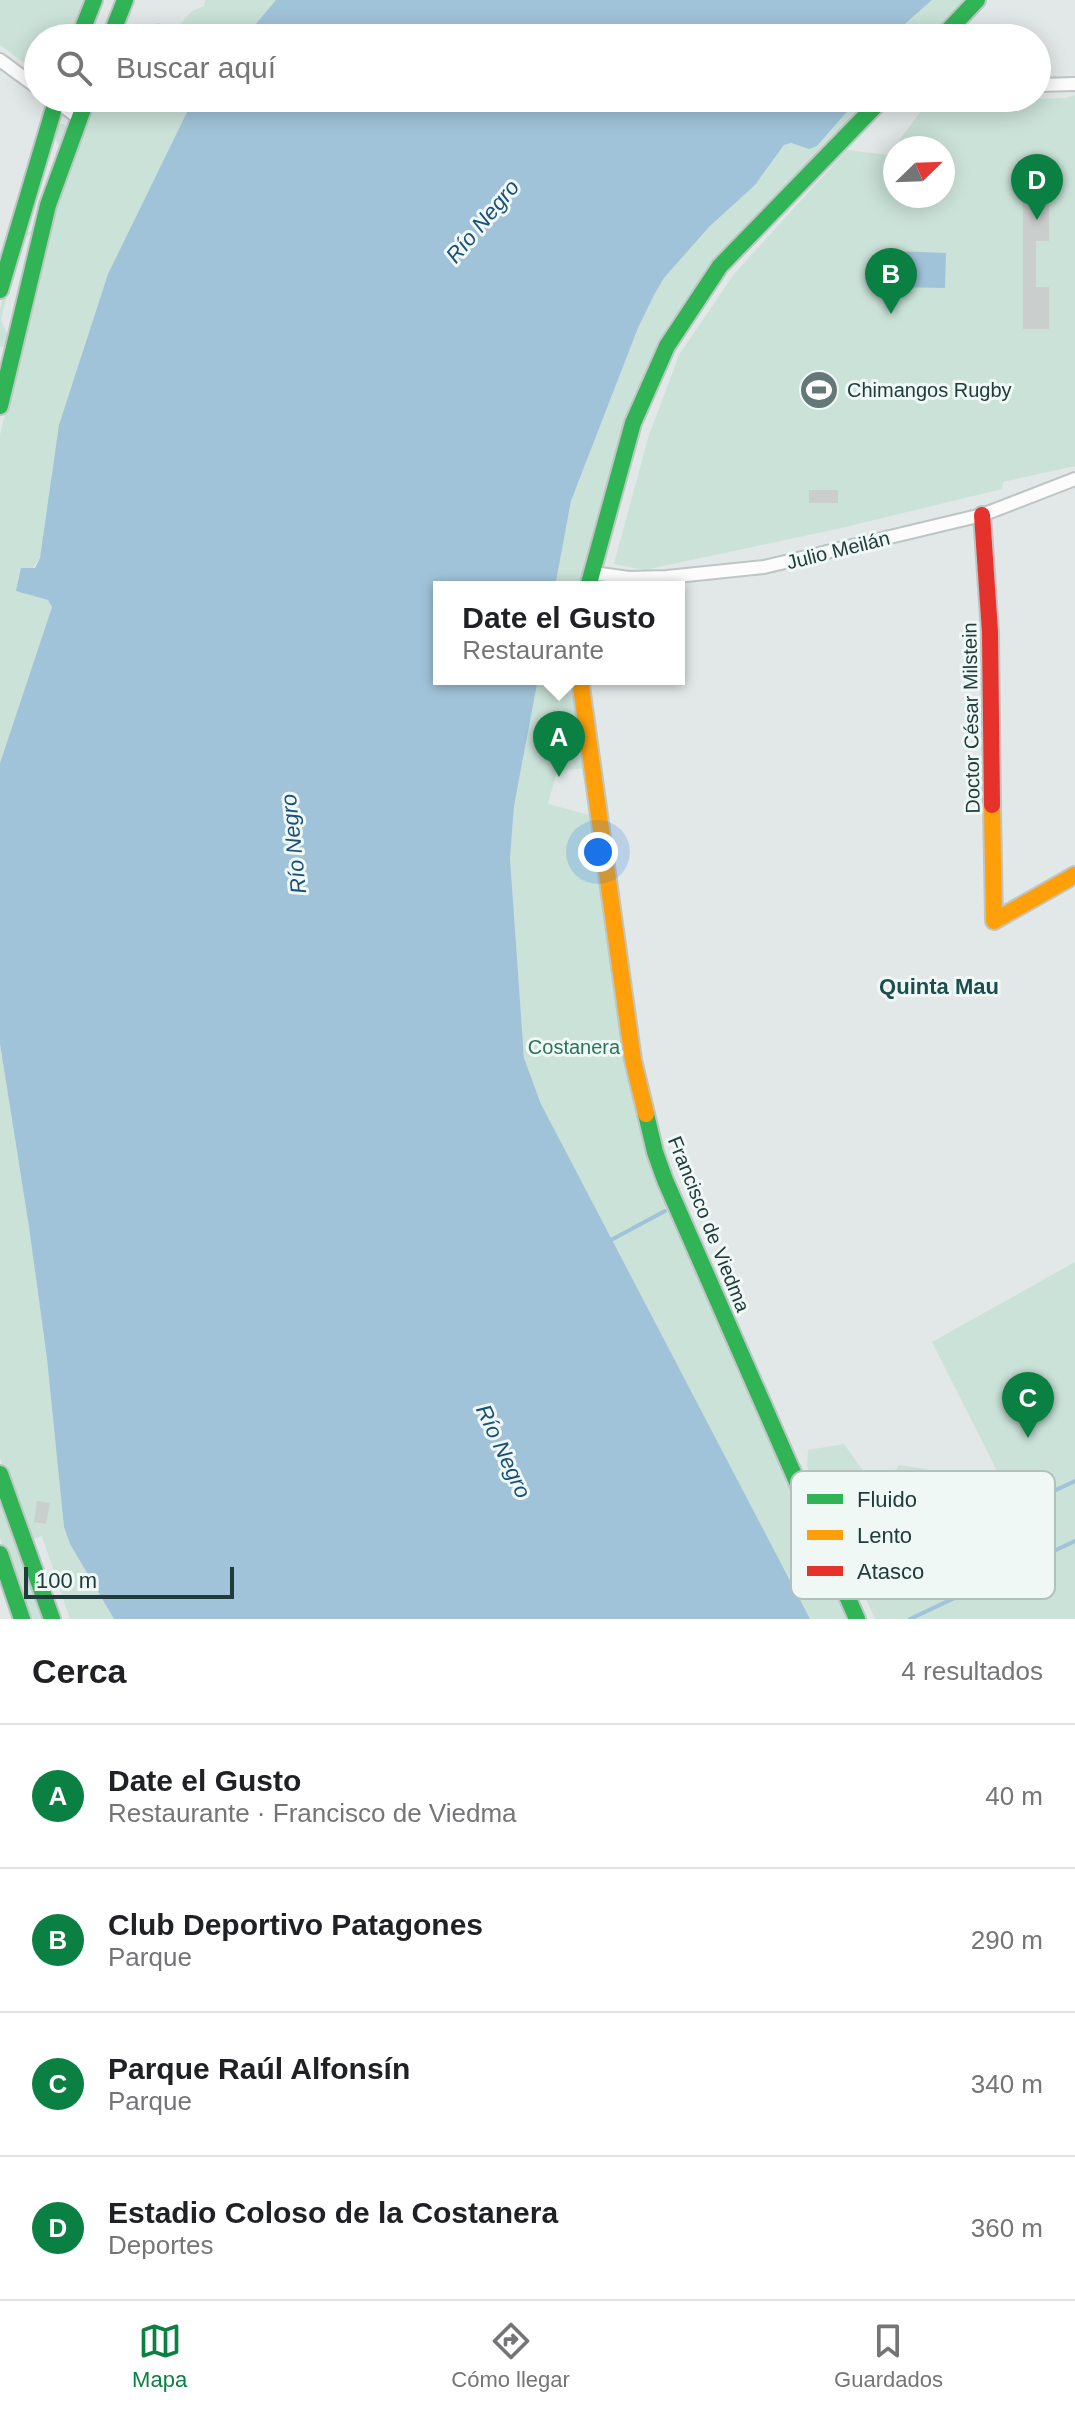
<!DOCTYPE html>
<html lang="es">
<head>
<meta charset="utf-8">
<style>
  body { margin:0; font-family:Arial,sans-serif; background:#f6f6f6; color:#202124 }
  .compass { position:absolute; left:883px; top:136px; width:72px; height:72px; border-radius:50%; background:#fff; box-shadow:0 4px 20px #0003; rotate:67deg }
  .scale { position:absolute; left:24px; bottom:20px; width:210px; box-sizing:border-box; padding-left:8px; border:4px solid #203c3b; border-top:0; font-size:22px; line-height:28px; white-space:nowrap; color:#203c3b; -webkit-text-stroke:6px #f0f8f6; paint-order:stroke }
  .you { position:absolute; left:598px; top:852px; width:28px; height:28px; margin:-20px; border:6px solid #fff; border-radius:50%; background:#1a73e8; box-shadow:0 0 0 12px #1a73e833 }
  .badge { display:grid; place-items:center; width:52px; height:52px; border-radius:50%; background:#0b8043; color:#fff; font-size:26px; font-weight:700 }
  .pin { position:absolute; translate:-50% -66px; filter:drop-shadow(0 2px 4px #0008) }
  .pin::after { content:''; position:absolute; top:42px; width:28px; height:24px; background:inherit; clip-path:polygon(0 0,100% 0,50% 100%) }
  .popup { position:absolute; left:433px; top:581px; width:252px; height:104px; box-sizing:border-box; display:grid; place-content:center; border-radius:0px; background:#fff; filter:drop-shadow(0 2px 6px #0005); font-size:26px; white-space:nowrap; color:#757577 }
  .popup b { font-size:30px; color:#202124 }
  .popup::after { content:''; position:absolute; left:50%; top:100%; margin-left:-16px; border:16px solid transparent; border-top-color:#fff }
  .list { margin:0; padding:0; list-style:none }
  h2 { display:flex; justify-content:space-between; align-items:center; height:104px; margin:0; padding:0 32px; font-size:34px }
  h2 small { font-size:26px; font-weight:400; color:#757577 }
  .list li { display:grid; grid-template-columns:52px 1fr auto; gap:24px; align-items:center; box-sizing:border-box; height:144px; padding:0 32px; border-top:2px solid #e0e0e0 }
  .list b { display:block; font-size:30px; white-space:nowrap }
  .list p { margin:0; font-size:26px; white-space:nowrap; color:#757577 }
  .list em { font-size:26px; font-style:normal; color:#757577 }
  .icon { flex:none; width:44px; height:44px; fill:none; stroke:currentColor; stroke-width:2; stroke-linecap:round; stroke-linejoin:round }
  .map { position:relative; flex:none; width:1075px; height:1619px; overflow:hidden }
  .search { position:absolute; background:#fff; box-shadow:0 4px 20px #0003; left:24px; right:24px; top:24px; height:88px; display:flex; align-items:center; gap:20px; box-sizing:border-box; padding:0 28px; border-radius:44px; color:#757577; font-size:30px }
  .sheet { height:680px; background:#fff }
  nav { display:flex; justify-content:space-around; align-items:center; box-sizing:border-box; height:112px; border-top:2px solid #e0e0e0; background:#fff; font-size:22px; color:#757577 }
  nav a { display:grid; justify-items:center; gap:4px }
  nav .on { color:#0b8043 }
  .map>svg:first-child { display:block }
  .green { fill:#cae2d8; fill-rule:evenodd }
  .water { fill:#a1c3d9 }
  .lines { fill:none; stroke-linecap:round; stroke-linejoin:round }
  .stream { stroke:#a1c3d9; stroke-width:4 }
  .building { fill:#cacfce }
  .street-casing { stroke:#bfc5c4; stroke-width:16 }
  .fast-casing { stroke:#bec6c5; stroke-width:20 }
  .slow-casing { stroke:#bec6c5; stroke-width:20 }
  .jam-casing { stroke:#bec6c5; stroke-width:20 }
  .street { stroke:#fbfcfb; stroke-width:12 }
  .fast { stroke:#30b455; stroke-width:16 }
  .slow { stroke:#ff9f0a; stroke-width:16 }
  .jam { stroke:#e5322d; stroke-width:16 }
  .labels { text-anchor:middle; stroke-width:6; stroke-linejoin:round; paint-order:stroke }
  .poi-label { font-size:20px; fill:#203c3b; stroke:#f0f8f6; text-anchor:start }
  .street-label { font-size:20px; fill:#203c3b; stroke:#f0f8f6 }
  .park-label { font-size:20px; fill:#297459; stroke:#f0f8f6 }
  .water-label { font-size:22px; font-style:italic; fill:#185079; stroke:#f0f8f6 }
  .neighbourhood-label { font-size:22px; font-weight:bold; fill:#1b4e4e; stroke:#f0f8f6 }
  .key { fill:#f0f8f6; stroke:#b2c0be; stroke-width:2 }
  .key-label { font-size:22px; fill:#203c3b }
</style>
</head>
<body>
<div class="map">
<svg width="1075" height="1619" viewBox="0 0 1075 1619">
  <rect width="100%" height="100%" fill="#e2e8e7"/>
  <path class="green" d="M0 0H87L73 38H38V73L0 45Z
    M205 0H328L295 38H115L119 30 159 23 175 30 192 11 204 6Z
    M932 0H966L929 38H889Z
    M1075 95V466L1003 482 1002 489 841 528 645 570 614 564 648 438 679 355 734 274 847 150 888 155 928 102 1065 98ZM895 148H943V196H895Z
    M93 98H234L40 558 16 591 49 600 52 607 0 763V435L54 206Z
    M859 98H871C797 173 714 248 661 340 620 413 601 506 579 587H555L571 501 638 328 654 295 664 278 709 227 755 185 784 145 791 143 808 149 817 146Z
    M58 124H64L68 129 36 231 20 240 1 320 10 341 9 345 0 347V309L18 238 33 230 41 202 60 149 52 131Z
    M538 679H571L585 768 557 771 548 804 593 816 660 1187 849 1619H810L795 1594 541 1104 524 1058 510 858 514 806Z
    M0 1044 29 1227 47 1359 64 1527 70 1544 114 1619H70L42 1536 29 1541 0 1457Z
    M1075 1262V1619H875L807 1466 808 1450 844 1444 871 1482 887 1481 899 1465 927 1469 946 1512 1004 1485 932 1342Z
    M0 1491 44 1619H28L0 1537Z"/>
  <path class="water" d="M276 0H932L889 38H244Z
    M194 98H859L817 146 809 149 791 143 784 145 755 185 709 227 664 278 654 295 638 328 571 501 555 587H439V679H538L514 806 510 858 524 1058 541 1104 810 1619H114L70 1544 64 1527 47 1359 29 1227 0 1044V763L52 607 48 600 16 591 21 568H35L40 558 59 425 108 274Z
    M895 251 946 253 945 288 894 287Z"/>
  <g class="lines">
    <path class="stream" d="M859 101 863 98
      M611 1240 665 1211
      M1026 1504 1075 1481
      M910 1619 1075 1541"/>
  </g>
  <path class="building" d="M1023 197H1049V241H1036V287H1049V329H1023Z
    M809 490H838V503H809Z
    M37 1501 50 1503 46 1524 34 1522Z
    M913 1531 927 1564 895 1578 881 1545Z"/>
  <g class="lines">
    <defs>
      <path id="street" d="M0 60 38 88
        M1037 85 1075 84
        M52 98 79 118
        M593 573 629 578 667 577 764 567 982 515 1075 479"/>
      <path id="fast" d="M79 38 94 0
        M110 38 125 0
        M941 38 977 0
        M0 290 57 98
        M0 406 48 205 87 98
        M588 587 633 423 667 346 720 266 883 98
        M646 1114 655 1152 665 1180 857 1619
        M0 1474 52 1619
        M0 1554 22 1619"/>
      <path id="slow" d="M580 679 633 1060 646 1114
        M992 805 994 921 1075 875"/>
      <path id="jam" d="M982 515 990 632 992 805"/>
    </defs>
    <use href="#street" class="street-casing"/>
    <use href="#fast" class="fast-casing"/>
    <use href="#slow" class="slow-casing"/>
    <use href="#jam" class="jam-casing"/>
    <use href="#street" class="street"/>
    <use href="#fast" class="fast"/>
    <use href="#slow" class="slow"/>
    <use href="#jam" class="jam"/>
  </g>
  <defs>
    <symbol id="stadium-disc" viewBox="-11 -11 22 22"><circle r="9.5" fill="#647877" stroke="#f0f8f6"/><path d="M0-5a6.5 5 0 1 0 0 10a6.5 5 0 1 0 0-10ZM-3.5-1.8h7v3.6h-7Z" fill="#fff"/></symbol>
  </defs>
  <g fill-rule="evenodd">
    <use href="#stadium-disc" x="797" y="368" width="44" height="44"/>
  </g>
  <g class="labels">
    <g class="poi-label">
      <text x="847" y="397">Chimangos Rugby</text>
    </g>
    <g class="street-label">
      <text transform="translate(838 550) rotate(-14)" y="7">Julio Meilán</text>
      <text transform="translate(971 718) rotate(-91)" y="7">Doctor César Milstein</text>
      <text transform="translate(709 1224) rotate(68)" y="7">Francisco de Viedma</text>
    </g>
    <g class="park-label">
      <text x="574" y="1054">Costanera</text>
    </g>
    <g class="water-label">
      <text transform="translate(482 221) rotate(-50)" y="8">Río Negro</text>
      <text transform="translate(293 844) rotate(-96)" y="8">Río Negro</text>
      <text transform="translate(504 1451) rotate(65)" y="8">Río Negro</text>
    </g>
    <g class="neighbourhood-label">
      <text x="939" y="994">Quinta Mau</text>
    </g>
  </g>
  <rect x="791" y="1471" width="264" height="128" rx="12" class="key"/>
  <rect x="807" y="1494" width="36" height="10" fill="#30b455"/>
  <rect x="807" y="1530" width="36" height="10" fill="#ff9f0a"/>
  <rect x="807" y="1566" width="36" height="10" fill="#e5322d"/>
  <g class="key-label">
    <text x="857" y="1507">Fluido</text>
    <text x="857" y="1543">Lento</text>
    <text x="857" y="1579">Atasco</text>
  </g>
</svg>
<svg class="compass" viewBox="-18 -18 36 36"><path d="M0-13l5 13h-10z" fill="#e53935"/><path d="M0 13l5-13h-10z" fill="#757577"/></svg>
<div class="scale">100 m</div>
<div class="you"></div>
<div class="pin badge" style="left:559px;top:777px">A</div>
<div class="popup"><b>Date el Gusto</b>Restaurante</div>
<div class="pin badge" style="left:891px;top:314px">B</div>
<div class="pin badge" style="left:1028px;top:1438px">C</div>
<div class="pin badge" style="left:1037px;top:220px">D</div>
<div class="search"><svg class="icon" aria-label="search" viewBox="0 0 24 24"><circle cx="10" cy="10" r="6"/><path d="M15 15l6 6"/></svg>Buscar aquí</div>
</div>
<section class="sheet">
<h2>Cerca<small>4 resultados</small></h2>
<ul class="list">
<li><span class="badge">A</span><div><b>Date el Gusto</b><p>Restaurante · Francisco de Viedma</p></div><em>40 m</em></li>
<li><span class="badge">B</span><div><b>Club Deportivo Patagones</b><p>Parque</p></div><em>290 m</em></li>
<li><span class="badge">C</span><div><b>Parque Raúl Alfonsín</b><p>Parque</p></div><em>340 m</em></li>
<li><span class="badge">D</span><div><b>Estadio Coloso de la Costanera</b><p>Deportes</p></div><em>360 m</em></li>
</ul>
</section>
<nav>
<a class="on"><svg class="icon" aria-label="map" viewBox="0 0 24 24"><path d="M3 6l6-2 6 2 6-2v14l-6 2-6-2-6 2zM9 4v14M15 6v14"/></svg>Mapa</a>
<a><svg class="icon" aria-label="directions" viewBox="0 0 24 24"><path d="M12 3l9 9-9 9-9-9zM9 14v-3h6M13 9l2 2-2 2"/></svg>Cómo llegar</a>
<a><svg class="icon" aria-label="saved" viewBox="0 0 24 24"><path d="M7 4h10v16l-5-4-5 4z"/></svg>Guardados</a>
</nav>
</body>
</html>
